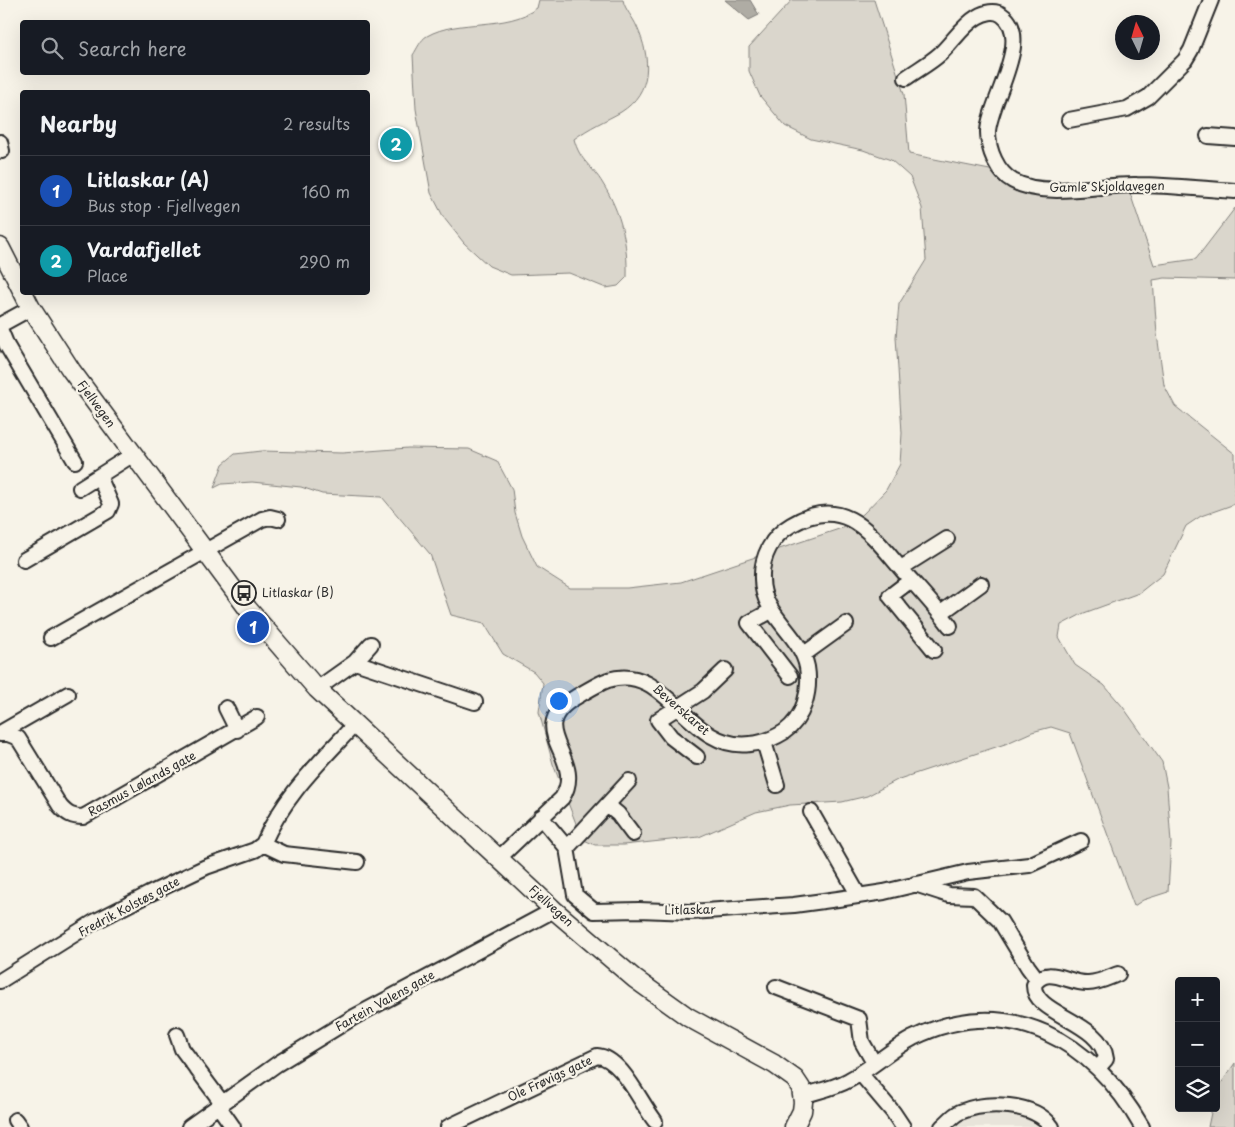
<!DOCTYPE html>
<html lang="en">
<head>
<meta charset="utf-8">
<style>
  body { margin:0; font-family:"Playpen Sans",sans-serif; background:#242831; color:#f1f3f6 }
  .controls { position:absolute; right:15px; bottom:15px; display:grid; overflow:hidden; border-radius:5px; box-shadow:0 5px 20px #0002 }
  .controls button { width:45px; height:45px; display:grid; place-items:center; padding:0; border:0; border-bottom:1px solid #363941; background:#171b24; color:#f1f3f6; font:25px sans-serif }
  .compass { position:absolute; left:1115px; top:15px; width:45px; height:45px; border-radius:50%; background:#171b24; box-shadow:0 5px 20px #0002; rotate:355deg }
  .you { position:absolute; left:558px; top:700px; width:18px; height:18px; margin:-12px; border:4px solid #fff; border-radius:50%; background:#1a73e8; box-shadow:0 0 0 8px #1a73e833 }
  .badge { display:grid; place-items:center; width:32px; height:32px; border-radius:50%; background:#0b8043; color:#fff; font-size:16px; font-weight:700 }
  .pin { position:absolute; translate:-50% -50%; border:2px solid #fff; box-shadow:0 1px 5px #0006 }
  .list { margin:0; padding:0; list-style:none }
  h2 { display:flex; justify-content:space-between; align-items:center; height:65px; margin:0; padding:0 20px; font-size:21px }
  h2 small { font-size:16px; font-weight:400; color:#9ea1a6 }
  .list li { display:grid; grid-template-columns:32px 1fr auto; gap:15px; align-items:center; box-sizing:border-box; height:70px; padding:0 20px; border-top:1px solid #363941 }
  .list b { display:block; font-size:19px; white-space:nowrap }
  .list p { margin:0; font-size:16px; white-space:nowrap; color:#9ea1a6 }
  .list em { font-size:16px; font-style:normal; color:#9ea1a6 }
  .icon { flex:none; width:28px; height:28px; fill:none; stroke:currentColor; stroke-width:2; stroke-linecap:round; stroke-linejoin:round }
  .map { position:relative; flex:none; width:1235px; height:1127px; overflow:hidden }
  .search { position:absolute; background:#171b24; box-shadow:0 5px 20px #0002; left:20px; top:20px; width:350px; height:55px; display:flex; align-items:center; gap:12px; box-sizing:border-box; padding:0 18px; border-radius:5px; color:#9ea1a6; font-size:19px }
  .panel { position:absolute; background:#171b24; box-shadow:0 5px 20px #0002; left:20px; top:90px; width:350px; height:205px; border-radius:5px }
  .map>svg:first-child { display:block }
  .built { fill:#e8e4da }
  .green { fill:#dad6cc; stroke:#82807c }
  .water { fill:#afaca4; stroke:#7a7874 }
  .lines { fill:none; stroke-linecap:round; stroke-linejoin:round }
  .minor-casing { stroke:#2b2b2b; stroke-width:18 }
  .major-casing { stroke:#2b2b2b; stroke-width:21 }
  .minor { stroke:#f7f3e8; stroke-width:14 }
  .major { stroke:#f7f3e8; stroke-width:18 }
  .labels { text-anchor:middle; stroke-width:4.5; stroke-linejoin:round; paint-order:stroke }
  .street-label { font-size:12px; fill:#2b2b2b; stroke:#f7f3e8 }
  .poi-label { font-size:12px; fill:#2b2b2b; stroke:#f7f3e8; text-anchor:start }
</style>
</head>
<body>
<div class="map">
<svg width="1235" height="1127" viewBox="0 0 1235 1127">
  <rect width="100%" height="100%" fill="#f7f3e8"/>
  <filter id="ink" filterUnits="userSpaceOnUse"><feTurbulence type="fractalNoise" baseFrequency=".02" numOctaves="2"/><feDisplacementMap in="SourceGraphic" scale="10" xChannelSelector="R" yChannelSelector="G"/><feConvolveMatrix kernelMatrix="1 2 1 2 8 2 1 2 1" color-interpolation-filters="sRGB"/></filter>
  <g filter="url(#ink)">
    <path class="built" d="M997 1111 1025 1116 1038 1127H955L969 1115Z"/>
    <path class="green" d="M539 0H623C625 10 633 17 637 27 651 58 653 92 621 112 605 121 590 127 574 139 580 162 592 165 603 184 621 213 628 243 627 277L618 286 606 288 569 273 511 275 489 266 464 243 444 218 431 193 416 109 413 55C417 49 421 39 427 36 458 18 506 31 537 8Z
      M792 0H874L904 94 909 154 1000 172 1015 178 1128 187 1154 265 1196 259 1235 208V280L1165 278 1153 280 1157 334 1164 385 1175 406 1235 454V504L1201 516 1186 526 1163 574 1139 593 1084 613 1061 625 1059 637 1075 665 1104 685 1123 707 1162 762 1167 787 1171 843 1168 892 1143 900 1134 906 1070 733 1051 727 1032 732 1005 744 899 779 867 796 842 802 790 805 756 812 699 837 623 845H595L582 839 553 764 539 712 543 683 534 672 503 654 484 623 451 615 430 554 382 497 322 494 301 487 252 482 222 484 214 488 223 464 235 454 261 451 342 453 408 448 469 449 497 461 512 489 515 513 522 536 537 567 570 588H627L681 582 839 529 863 514 886 490 900 464 902 433 896 337 899 304 926 260 922 208 910 177 891 160 863 150 811 139 785 126 760 96 749 71V47Z
      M1235 1063V1127H1208L1212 1108H1216L1218 1088Z"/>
    <path class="water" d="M725 0H750L759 15 749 20Z"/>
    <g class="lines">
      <defs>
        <path id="minor" d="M906 78C917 70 930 63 940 54 953 42 962 26 977 17 985 12 995 10 1002 15 1034 37 989 102 988 132 988 150 997 172 1013 181 1046 199 1100 184 1137 185 1169 185 1202 189 1235 191
          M1069 120 1127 109 1148 97 1185 60 1191 50 1211 0
          M1208 136 1235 138
          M0 142 2 151
          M0 325 31 308
          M0 329 7 346 75 461
          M80 488 132 455
          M24 560 108 511 111 504 99 476
          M901 568 947 539
          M911 580 890 596 934 650
          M771 611 749 623 790 676
          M941 613 981 584
          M51 638 262 519 270 517 278 519
          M803 655 846 624
          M355 662 371 644
          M317 689 355 662 475 702
          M226 708 237 730
          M0 733 68 694
          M0 734H8L18 738 60 806C67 814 72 817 83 817L257 717
          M764 742 777 785
          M697 757 671 737 658 720 703 691 725 670
          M607 805 618 814 633 834
          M811 812 859 896
          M541 817 567 848 575 895 594 911 639 910 691 912 794 905 838 899 884 892 968 872 1029 865 1081 841
          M263 844C283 797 320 762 354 725
          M263 844 284 854 357 862
          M567 848 629 781
          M499 858 562 798C588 757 520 730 576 697 587 691 597 684 608 680 668 661 687 752 750 744 762 743 773 739 784 732 804 718 811 691 807 667 800 633 762 616 762 579 761 557 772 536 791 525 845 493 871 534 903 571 919 589 935 606 950 626
          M915 884 949 895 974 896 1000 921 1028 967 1037 979
          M0 981 94 922 149 894 206 867 255 850 263 844
          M776 987 859 1019 862 1042 874 1063
          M177 1035 182 1049 223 1104
          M1098 1068 1106 1059C1102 1021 1033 1015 1034 985 1046 964 1069 984 1088 983 1098 983 1108 978 1118 974
          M860 1073 893 1112 903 1127
          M802 1096C818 1091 835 1088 849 1080 872 1068 890 1050 913 1038 1009 991 1093 1041 1142 1127
          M219 1107 233 1127
          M15 1120 20 1127
          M189 1127 277 1064 354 1017 554 910
          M448 1127 597 1056C621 1057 640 1102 655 1121
          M942 1127C948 1122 953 1115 960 1112 986 1101 1034 1102 1052 1127"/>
        <path id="major" d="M0 247 31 308 71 370 248 609 317 689 554 910 635 979 688 1017 774 1064 795 1079 801 1088 803 1102 802 1111 794 1127"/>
      </defs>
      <use href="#minor" class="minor-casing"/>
      <use href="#major" class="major-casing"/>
      <use href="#minor" class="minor"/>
      <use href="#major" class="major"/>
    </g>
  </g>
  <defs>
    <symbol id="bus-ring" viewBox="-11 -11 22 22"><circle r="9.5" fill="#f7f3e8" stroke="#2b2b2b" stroke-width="1.5"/><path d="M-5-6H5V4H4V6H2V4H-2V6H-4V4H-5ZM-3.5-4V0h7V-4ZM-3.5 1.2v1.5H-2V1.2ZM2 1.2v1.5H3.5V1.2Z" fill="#2b2b2b"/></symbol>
  </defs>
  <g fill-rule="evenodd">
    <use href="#bus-ring" x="230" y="579" width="28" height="28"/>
  </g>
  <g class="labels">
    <g class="street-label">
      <text transform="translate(1107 187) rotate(-1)" y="4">Gamle Skjoldavegen</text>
      <text transform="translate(96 404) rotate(54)" y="4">Fjellvegen</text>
      <text transform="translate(681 710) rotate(41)" y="4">Beverskaret</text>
      <text transform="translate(142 784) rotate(-29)" y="4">Rasmus Lølands gate</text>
      <text transform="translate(551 906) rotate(42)" y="4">Fjellvegen</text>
      <text transform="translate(129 907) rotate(-28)" y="4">Fredrik Kolstøs gate</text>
      <text transform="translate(690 910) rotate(-1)" y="4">Litlaskar</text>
      <text transform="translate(385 1001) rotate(-29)" y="4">Fartein Valens gate</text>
      <text transform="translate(550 1079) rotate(-25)" y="4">Ole Frøvigs gate</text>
    </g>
    <g class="poi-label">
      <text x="262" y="597">Litlaskar (B)</text>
    </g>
  </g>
</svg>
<div class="controls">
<button>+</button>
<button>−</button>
<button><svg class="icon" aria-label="layers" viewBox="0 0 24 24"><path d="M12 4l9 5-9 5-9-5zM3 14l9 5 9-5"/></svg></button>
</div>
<svg class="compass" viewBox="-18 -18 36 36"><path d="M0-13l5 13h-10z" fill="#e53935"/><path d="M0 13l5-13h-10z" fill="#9ea1a6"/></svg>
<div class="you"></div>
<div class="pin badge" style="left:253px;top:627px;background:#1a4fb4">1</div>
<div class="pin badge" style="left:396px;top:144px;background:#0f9aa8">2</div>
<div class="search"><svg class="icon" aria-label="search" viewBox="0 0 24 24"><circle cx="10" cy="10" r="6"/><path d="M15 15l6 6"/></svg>Search here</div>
<section class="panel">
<h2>Nearby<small>2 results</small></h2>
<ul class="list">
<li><span class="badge" style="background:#1a4fb4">1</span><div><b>Litlaskar (A)</b><p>Bus stop · Fjellvegen</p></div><em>160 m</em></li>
<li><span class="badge" style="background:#0f9aa8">2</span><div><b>Vardafjellet</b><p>Place</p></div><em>290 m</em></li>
</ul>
</section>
</div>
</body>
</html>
